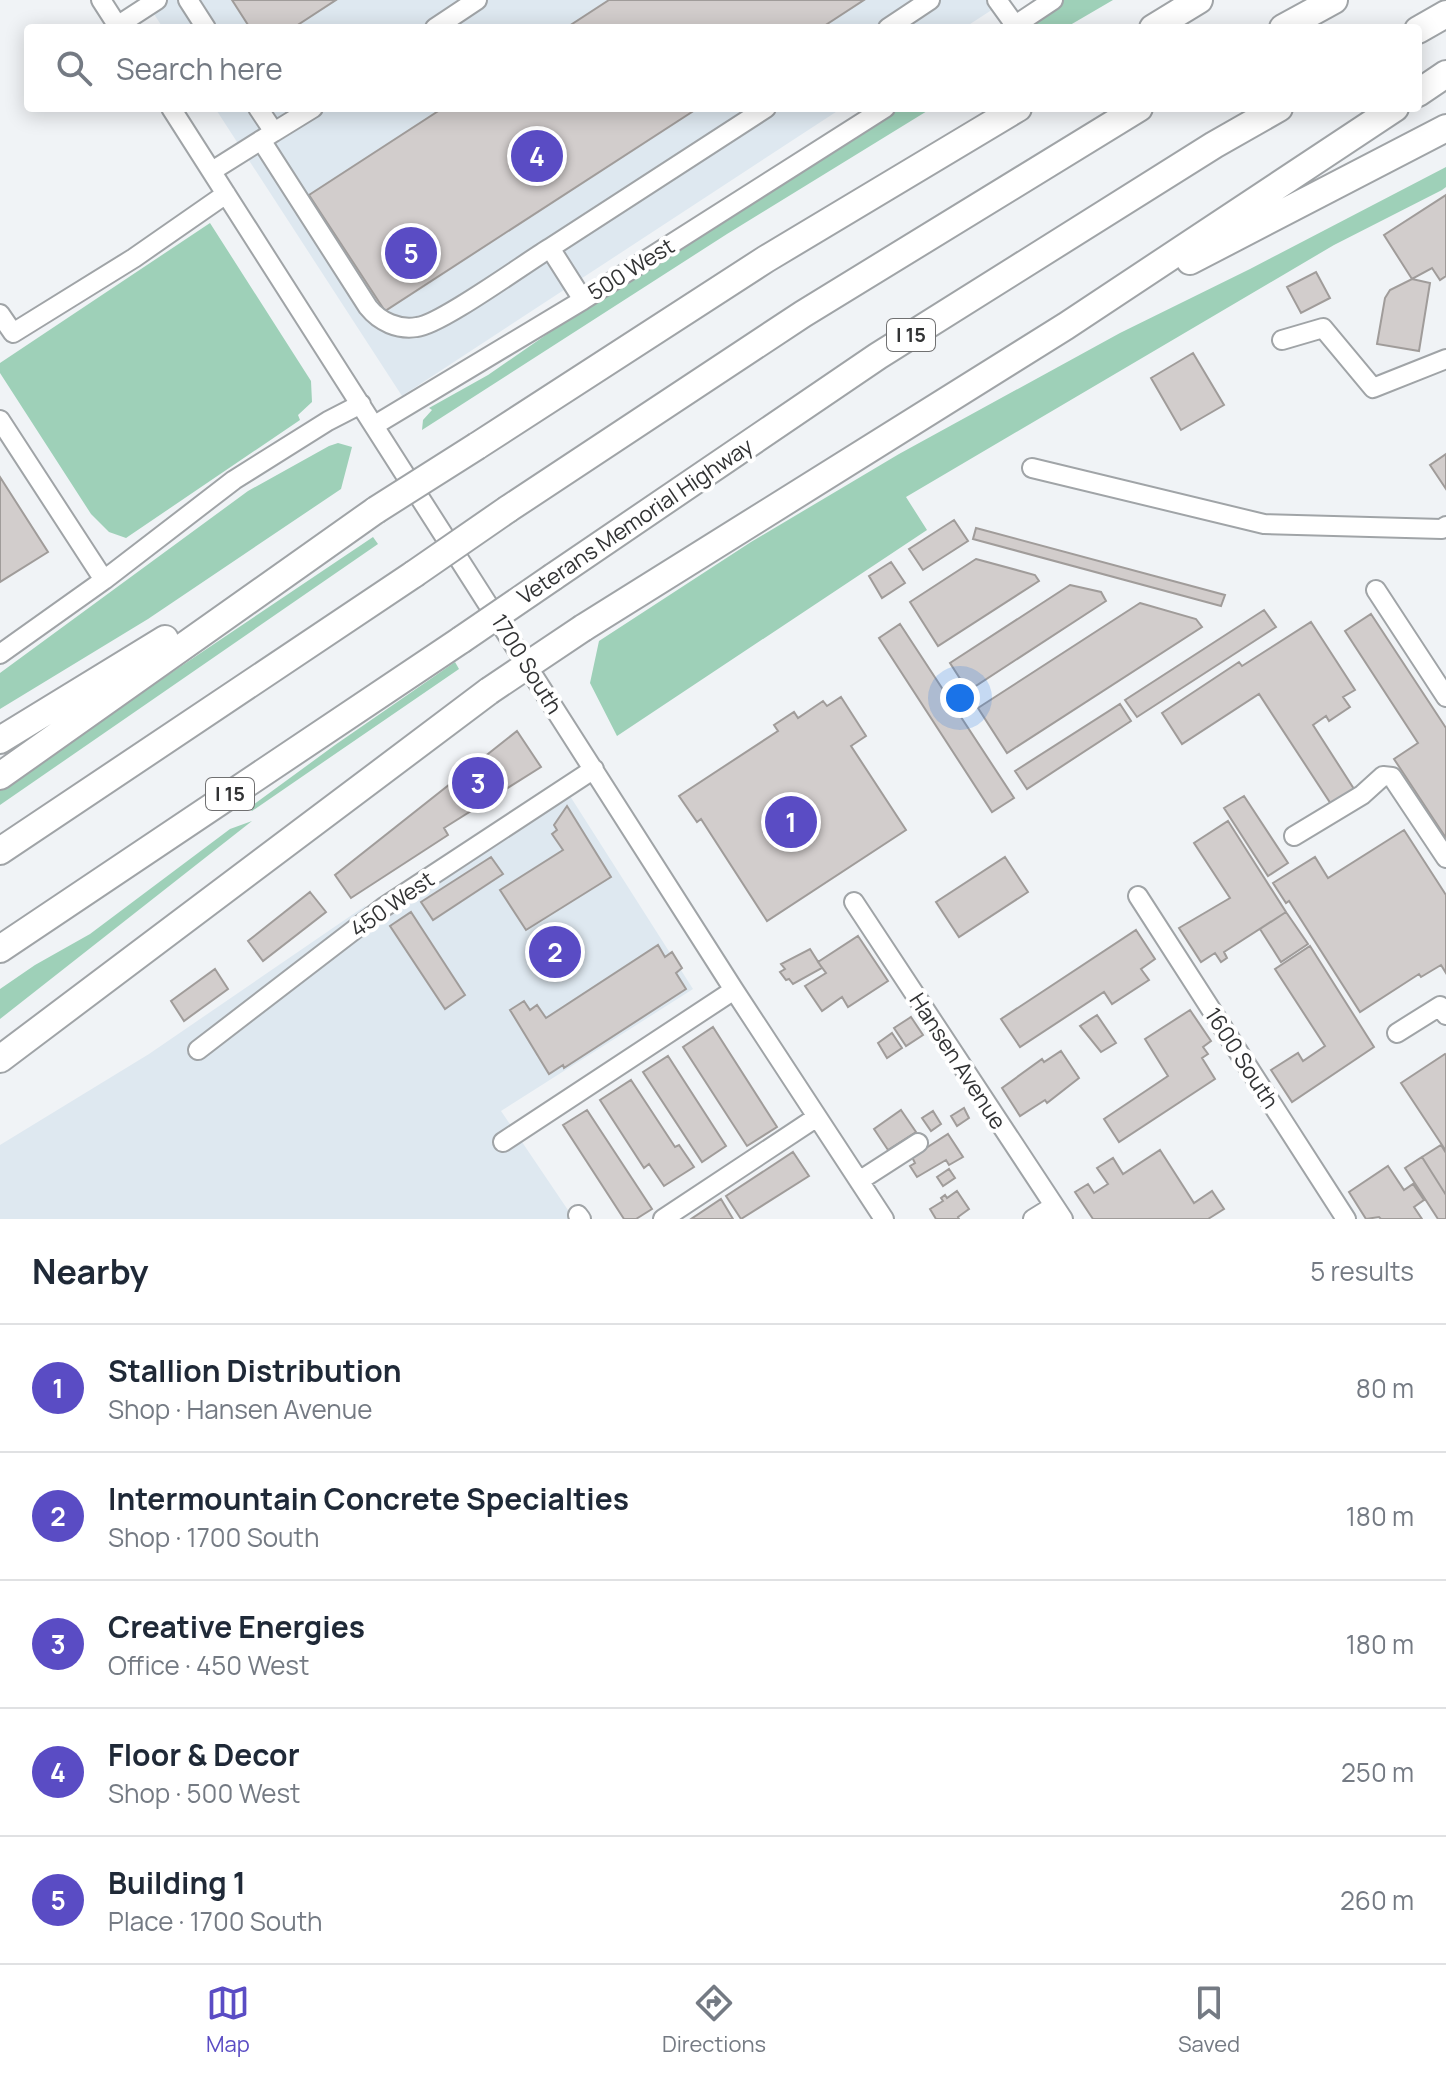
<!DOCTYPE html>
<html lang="en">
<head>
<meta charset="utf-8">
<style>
  body { margin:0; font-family:Manrope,sans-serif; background:#f6f6f7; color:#1f2937 }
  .you { position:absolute; left:960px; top:698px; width:28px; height:28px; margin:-20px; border:6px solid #fff; border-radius:50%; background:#1a73e8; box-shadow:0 0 0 12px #1a73e833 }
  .badge { display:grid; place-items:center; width:52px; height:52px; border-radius:50%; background:#5a4cc4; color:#fff; font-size:26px; font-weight:700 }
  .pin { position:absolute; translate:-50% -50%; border:4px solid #fff; box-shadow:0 2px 8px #0006 }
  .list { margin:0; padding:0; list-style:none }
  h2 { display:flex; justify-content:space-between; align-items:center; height:104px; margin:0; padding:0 32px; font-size:34px }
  h2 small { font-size:26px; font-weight:400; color:#747a83 }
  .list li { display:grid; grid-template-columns:52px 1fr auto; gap:24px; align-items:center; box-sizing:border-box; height:128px; padding:0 32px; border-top:2px solid #e0e1e3 }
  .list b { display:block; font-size:30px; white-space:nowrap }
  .list p { margin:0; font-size:26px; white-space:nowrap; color:#747a83 }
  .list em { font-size:26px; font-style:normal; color:#747a83 }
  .icon { flex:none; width:44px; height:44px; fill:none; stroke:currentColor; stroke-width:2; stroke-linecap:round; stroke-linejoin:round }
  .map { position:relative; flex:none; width:1446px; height:1219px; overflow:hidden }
  .search { position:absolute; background:#fff; box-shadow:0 4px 20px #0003; left:24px; right:24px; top:24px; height:88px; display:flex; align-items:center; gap:20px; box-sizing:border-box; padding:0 28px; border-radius:8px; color:#747a83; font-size:30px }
  .sheet { height:744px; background:#fff }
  nav { display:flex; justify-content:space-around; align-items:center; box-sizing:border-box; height:112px; border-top:2px solid #e0e1e3; background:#fff; font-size:22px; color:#747a83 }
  nav a { display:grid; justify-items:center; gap:4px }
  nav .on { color:#5a4cc4 }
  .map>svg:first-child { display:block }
  .built { fill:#dee8f0 }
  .green { fill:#9ed0b8 }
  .building { fill:#d2cdcc; stroke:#a09c9a; stroke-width:2 }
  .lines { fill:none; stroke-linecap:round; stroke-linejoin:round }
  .minor-casing { stroke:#a0a4a7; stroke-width:22 }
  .highway-casing { stroke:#a0a4a7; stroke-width:30 }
  .minor { stroke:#fff; stroke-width:18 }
  .highway { stroke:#fff; stroke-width:26 }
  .highway-bridge-casing { stroke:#a0a4a7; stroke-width:30; stroke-linecap:butt }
  .highway-bridge { stroke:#fff; stroke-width:26 }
  .labels { text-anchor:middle; stroke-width:8; stroke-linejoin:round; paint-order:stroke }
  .shield { fill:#fff; stroke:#707071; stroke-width:2 }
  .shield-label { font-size:20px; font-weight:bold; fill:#323334 }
  .street-label { font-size:22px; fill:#323334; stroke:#fff }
</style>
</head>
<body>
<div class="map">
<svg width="1446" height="1219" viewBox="0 0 1446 1219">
  <rect width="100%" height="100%" fill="#f0f3f6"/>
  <path class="built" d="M145 0H1007L964 28H163Z
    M215 108H842L402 396Z
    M570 796 693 989 501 1111 574 1219H0V1145L149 1054 365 906 378 919Z"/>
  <path class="green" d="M1057 0H1113L1065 28H1014Z
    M891 108H932L727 234 422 430 423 420 432 410 429 408 488 375 599 298Z
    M1446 167V187L1442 190 1334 245 906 497 927 530 617 736 590 683 599 641 751 542 899 454 1120 333 1250 269Z
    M210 223 311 381 312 402 298 415 300 420 126 538 109 532 91 514 0 373V363Z
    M338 443 352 447 341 489 148 619 0 709V673L248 491 329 446Z
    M373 537 378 544 0 805V788Z
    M455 662 459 669 252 811 249 808 335 745Z
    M252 821 0 1019V989L35 965 90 934 230 829Z"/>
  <path class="building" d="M232 0H336L293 28H250Z
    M609 0H864L821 28H566Z
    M443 108H698L385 311 309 195Z
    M1446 195V276L1440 280 1432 268 1412 279 1384 235Z
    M1316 272 1330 298 1301 313 1287 287Z
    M1412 279 1430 283 1419 351 1377 344 1385 298 1390 290Z
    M1193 353 1224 405 1181 430 1151 378Z
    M1446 454V489L1430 465Z
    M0 477 48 552 0 582Z
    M954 520 968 541 923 570 909 549Z
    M976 528 1225 595 1221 606 973 539Z
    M976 559 1035 575 1039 581 938 646 910 602Z
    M891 562 905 583 882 598 869 576Z
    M1070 585 1101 592 1106 601 968 691 950 663Z
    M1140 603 1196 619 1202 627 1007 753 978 708Z
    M1264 610 1276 627 1137 717 1125 700Z
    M1371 614 1446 728V838L1394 759 1418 743 1345 631Z
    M1311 622 1355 690 1343 697 1350 707 1329 721 1326 716 1313 725 1354 789 1331 804 1259 694 1182 744 1162 713 1239 662 1242 666Z
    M900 624 1014 798 992 812 879 638Z
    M841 697 866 736 851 746 906 830 767 921 701 819 697 822 679 796 778 731 774 725 794 712 798 718 823 701 827 706Z
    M1120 704 1131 721 1027 789 1015 771Z
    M517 731 541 767 444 828 448 835 351 898 335 875Z
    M1244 796 1288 863 1268 876 1224 808Z
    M567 806 611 877 526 930 500 890 563 850 552 834 557 830 554 825Z
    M1228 821 1286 912 1224 952 1227 958 1221 962 1215 953 1201 962 1179 928 1230 898 1194 843Z
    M1404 830 1446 895V973L1441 965 1421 977 1419 974 1360 1012 1289 901 1286 903 1273 883 1315 857 1328 878Z
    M491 857 503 874 433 920 421 902Z
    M1005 857 1028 892 959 937 936 902Z
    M310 892 326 912 263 961 248 941Z
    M411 912 465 995 445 1009 390 926Z
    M1286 912 1308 944 1281 962 1260 929Z
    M1136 930 1155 959 1141 969 1149 980 1112 1004 1104 992 1020 1047 1001 1019Z
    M858 936 888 981 848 1007 842 997 822 1011 805 986 826 973 818 962Z
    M658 945 665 957 672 952 682 968 676 973 686 989 564 1068 563 1065 549 1074 510 1010 524 1001 530 1010 537 1005 546 1018Z
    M1310 946 1374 1047 1292 1102 1271 1070 1298 1053 1303 1061 1325 1046 1275 969Z
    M810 949 822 968 793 984 789 979 786 980 780 972 785 969 781 964Z
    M215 969 228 989 184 1021 171 1001Z
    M1190 1010 1211 1041 1203 1047 1208 1054 1202 1058 1215 1079 1119 1142 1104 1119 1168 1076 1145 1039Z
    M1097 1015 1116 1043 1101 1052 1080 1026Z
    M911 1017 923 1035 906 1046 894 1028Z
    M713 1027 777 1127 747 1146 683 1047Z
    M892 1033 902 1048 887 1058 878 1043Z
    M1061 1051 1079 1078 1047 1103 1045 1100 1020 1116 1002 1088 1042 1059 1044 1062Z
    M1445 1054 1446 1055V1151L1401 1083Z
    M668 1056 726 1146 702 1162 643 1072Z
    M631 1080 675 1147 679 1145 694 1167 664 1186 649 1164 644 1168 600 1100Z
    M964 1108 969 1118 957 1126 951 1116Z
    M587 1110 652 1209 636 1219H624L563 1125Z
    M901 1110 916 1132 888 1150 874 1129Z
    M933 1111 941 1124 931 1131 922 1118Z
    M948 1134 963 1157 949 1165 946 1160 917 1177 910 1166 915 1163 912 1157Z
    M1441 1145 1446 1153V1195L1422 1157Z
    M1160 1150 1194 1203 1212 1191 1224 1209 1208 1219H1093L1075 1192 1088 1184 1094 1193 1108 1184 1097 1168 1113 1158 1123 1174Z
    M793 1152 809 1176 741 1219 726 1196Z
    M1422 1157 1446 1195V1219H1438L1405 1168Z
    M1388 1166 1404 1190 1413 1184 1424 1200 1414 1207 1422 1219H1381L1379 1217 1366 1219 1349 1192Z
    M949 1169 955 1178 943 1186 937 1177Z
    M957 1191 969 1209 958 1217 959 1219H936L930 1209 943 1201 941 1198 945 1195 947 1198Z
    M721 1199 733 1219H691Z"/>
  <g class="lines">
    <defs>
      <path id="minor" d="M101 0 119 28
        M188 0 206 28
        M997 0 1015 25
        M117 26 157 0
        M435 28 477 0
        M888 28 930 0
        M1011 28 1053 0
        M171 108 734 990 884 1219
        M274 132 313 108
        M261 140 368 307C380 322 398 330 417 327 440 325 525 263 550 248
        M212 171 274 132 258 108
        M583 300 550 248 766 108
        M0 314 13 333 134 258 226 194
        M1282 340 1323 328 1373 388 1446 359
        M0 420 104 580
        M375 425 583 300 885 108
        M1032 468 1264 524 1442 529 1446 526
        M1376 590 1446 697
        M0 654 104 580 234 480 328 421 361 404
        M1294 836 1362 795 1383 776 1392 777 1446 858
        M1138 896 1346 1219
        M854 902 1063 1219
        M1397 1033 1440 1006 1446 1015
        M198 1050 384 907 594 769
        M503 1142 734 990
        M859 1181 918 1143
        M578 1215 581 1219
        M663 1219 817 1117
        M1033 1219 1054 1206"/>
      <path id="highway" d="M1153 28 1199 0
        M1283 28 1334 0
        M1418 30 1446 14
        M1418 93 1446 74
        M1190 261 1446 128
        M477 446 766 259 1018 108
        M508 509 803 314 1139 108
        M553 577 878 356 1214 145 1279 108
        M583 628 1066 326 1395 108
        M0 740 165 639
        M0 776 376 510
        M0 851 414 574
        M0 949 461 640
        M0 1059 489 691"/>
    </defs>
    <use href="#minor" class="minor-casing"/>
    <use href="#highway" class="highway-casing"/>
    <use href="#minor" class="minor"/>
    <use href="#highway" class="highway"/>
    <defs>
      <path id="highway-bridge" d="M376 510 477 446
        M414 574 508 509
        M461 640 553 577
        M489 691 583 628"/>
    </defs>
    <use href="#highway-bridge" class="highway-bridge-casing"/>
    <use href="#highway-bridge" class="highway-bridge"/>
  </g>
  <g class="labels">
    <g class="shield">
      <rect x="887" y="319" width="48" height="32" rx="6"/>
      <rect x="206" y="778" width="48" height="32" rx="6"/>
    </g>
    <g class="shield-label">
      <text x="911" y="342">I 15</text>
      <text x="230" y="801">I 15</text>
    </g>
    <g class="street-label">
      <text transform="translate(631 269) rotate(-32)" y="8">500 West</text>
      <text transform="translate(635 521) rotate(-34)" y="8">Veterans Memorial Highway</text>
      <text transform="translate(527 664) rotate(58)" y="8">1700 South</text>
      <text transform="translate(392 904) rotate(-35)" y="8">450 West</text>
      <text transform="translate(1242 1058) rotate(57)" y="8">1600 South</text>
      <text transform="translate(958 1061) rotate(57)" y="8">Hansen Avenue</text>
    </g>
  </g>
</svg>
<div class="you"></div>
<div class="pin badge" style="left:791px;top:822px">1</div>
<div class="pin badge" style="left:555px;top:952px">2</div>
<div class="pin badge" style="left:478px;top:783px">3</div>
<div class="pin badge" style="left:537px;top:156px">4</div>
<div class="pin badge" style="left:411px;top:253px">5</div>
<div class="search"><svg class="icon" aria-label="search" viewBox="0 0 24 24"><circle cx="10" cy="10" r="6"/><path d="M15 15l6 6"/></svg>Search here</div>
</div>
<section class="sheet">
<h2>Nearby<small>5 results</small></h2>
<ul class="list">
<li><span class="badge">1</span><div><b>Stallion Distribution</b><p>Shop · Hansen Avenue</p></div><em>80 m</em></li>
<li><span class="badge">2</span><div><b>Intermountain Concrete Specialties</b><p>Shop · 1700 South</p></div><em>180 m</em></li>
<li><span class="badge">3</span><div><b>Creative Energies</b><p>Office · 450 West</p></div><em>180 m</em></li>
<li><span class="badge">4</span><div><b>Floor &amp; Decor</b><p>Shop · 500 West</p></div><em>250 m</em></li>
<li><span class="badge">5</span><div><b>Building 1</b><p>Place · 1700 South</p></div><em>260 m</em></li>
</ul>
</section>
<nav>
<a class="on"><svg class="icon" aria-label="map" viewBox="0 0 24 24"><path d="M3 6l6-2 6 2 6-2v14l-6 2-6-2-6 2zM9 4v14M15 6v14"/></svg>Map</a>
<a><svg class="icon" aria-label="directions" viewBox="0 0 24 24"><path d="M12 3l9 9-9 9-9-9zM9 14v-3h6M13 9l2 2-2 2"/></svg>Directions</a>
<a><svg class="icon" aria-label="saved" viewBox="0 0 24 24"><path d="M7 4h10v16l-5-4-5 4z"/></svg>Saved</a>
</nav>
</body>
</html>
